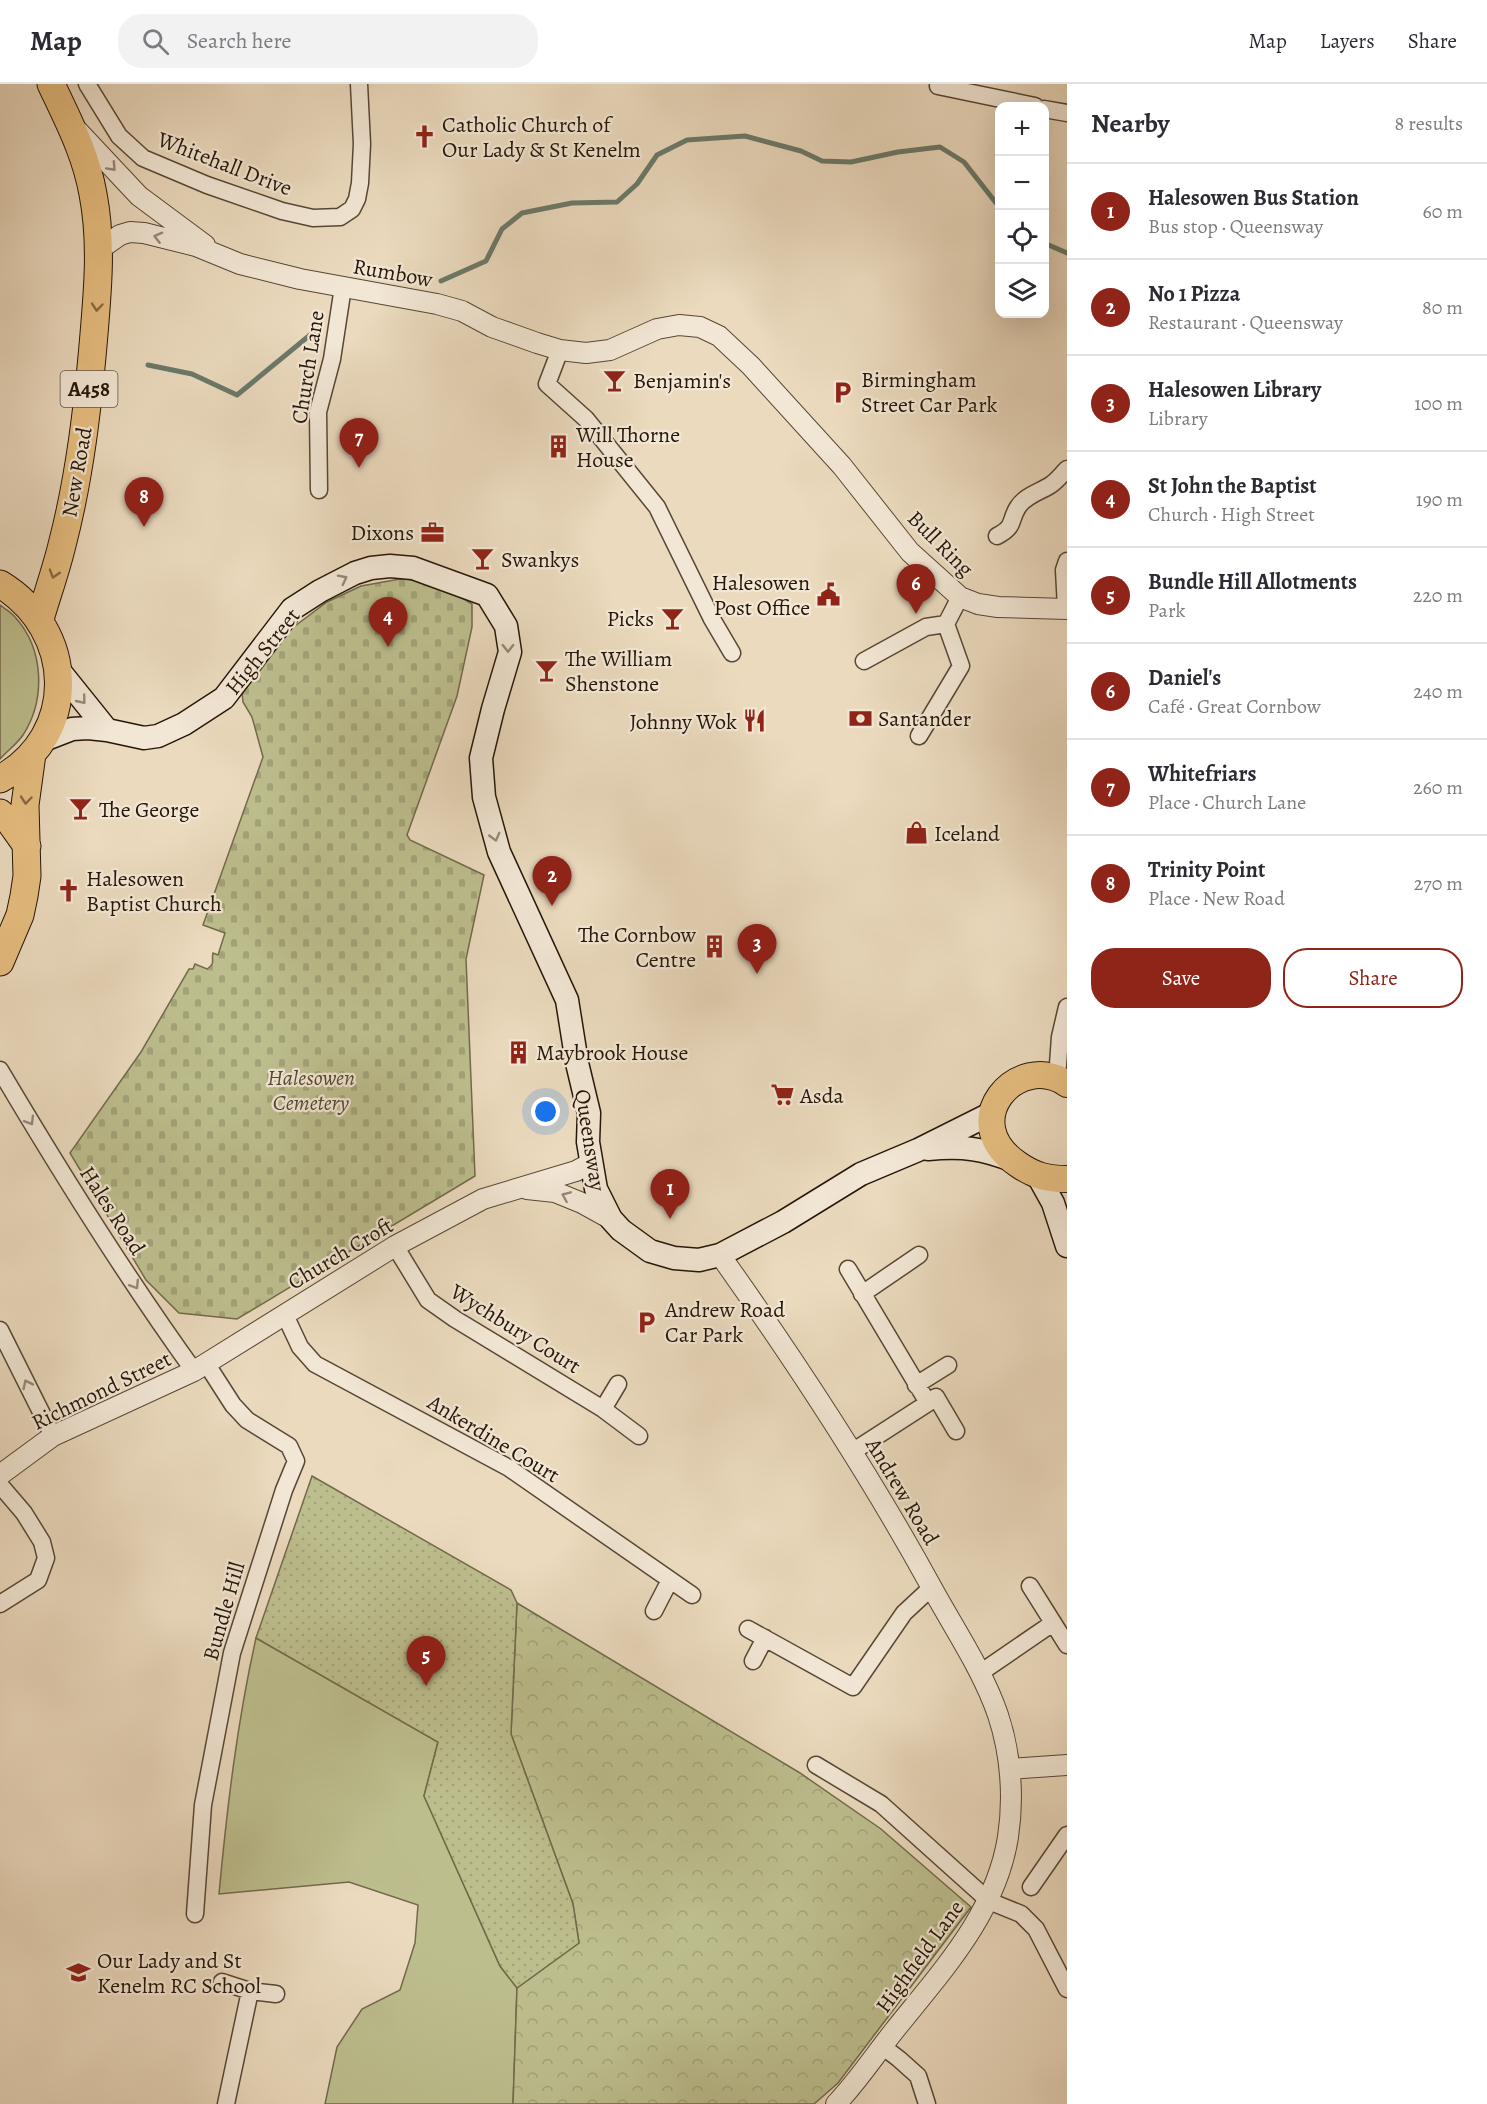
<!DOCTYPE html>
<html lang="en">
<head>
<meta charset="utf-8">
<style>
  body { margin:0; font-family:Alegreya,serif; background:#f2f2f3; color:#2b2b33 }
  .controls { position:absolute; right:18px; top:18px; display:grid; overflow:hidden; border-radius:12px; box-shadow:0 6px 24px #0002 }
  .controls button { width:54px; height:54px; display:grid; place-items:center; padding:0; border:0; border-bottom:2px solid #e1e1e2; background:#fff; color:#2b2b33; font:30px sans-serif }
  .you { position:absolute; left:546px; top:1028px; width:21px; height:21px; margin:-15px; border:4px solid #fff; border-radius:50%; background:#1a73e8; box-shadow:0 0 0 9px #1a73e833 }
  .badge { display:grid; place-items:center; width:39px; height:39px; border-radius:50%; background:#8f2418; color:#fff; font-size:20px; font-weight:700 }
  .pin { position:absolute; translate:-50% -50px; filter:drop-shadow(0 2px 3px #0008) }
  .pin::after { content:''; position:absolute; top:32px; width:21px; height:18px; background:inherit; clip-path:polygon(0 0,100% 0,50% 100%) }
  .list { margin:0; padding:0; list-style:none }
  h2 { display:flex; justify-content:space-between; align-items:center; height:78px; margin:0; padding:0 24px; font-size:26px }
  h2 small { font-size:20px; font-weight:400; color:#7c7c81 }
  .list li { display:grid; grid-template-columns:39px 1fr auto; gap:18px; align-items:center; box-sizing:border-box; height:96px; padding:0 24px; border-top:2px solid #e1e1e2 }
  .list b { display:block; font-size:22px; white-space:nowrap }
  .list p { margin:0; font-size:20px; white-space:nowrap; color:#7c7c81 }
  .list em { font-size:20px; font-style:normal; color:#7c7c81 }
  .actions { display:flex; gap:12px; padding:18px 24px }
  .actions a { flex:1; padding:14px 0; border:2px solid #8f2418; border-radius:24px; text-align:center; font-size:21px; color:#8f2418 }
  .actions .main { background:#8f2418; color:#fff }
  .icon { flex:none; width:33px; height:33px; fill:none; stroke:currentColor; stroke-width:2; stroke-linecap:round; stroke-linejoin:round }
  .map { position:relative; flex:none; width:1067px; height:2020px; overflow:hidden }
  header { display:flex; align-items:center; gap:36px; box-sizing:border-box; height:84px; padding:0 30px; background:#fff; border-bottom:2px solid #e1e1e2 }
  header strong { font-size:28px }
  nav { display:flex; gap:33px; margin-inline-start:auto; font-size:21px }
  .search { width:420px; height:54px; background:#f2f2f3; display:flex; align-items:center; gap:15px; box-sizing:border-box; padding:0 21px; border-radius:24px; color:#7c7c81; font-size:22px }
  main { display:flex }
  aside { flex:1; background:#fff }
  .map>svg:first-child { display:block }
  .grass { fill:#bdbe8e; stroke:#726a4a; stroke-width:1.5 }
  .cemetery { fill:url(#cemetery-stones); stroke:#726a4a; stroke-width:1.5 }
  .park { fill:url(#park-crowns); stroke:#726a4a; stroke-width:1.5 }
  .garden { fill:url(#garden-dots); stroke:#726a4a; stroke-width:1.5 }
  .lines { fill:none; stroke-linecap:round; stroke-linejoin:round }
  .stream { stroke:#6b796a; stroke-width:5 }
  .minor-casing { stroke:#574735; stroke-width:19 }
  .tertiary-casing { stroke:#574735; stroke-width:22 }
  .secondary-casing { stroke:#261607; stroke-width:25 }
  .primary-casing { stroke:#261607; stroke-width:28 }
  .trunk-casing { stroke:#261607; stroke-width:29 }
  .minor { stroke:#f2e7d5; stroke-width:16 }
  .tertiary { stroke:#f2e7d5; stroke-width:20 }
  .secondary { stroke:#f2e7d5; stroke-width:22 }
  .primary { stroke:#e6bd7f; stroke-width:26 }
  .trunk { stroke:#e6bd7f; stroke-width:27 }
  .oneway { stroke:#968978 }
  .oneway2 { stroke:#866a43 }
  .labels { text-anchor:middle; stroke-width:4.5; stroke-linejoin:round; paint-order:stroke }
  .shield { fill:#f2e7d5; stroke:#635545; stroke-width:1.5 }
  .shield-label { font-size:21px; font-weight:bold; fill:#261607 }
  .poi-label { font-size:22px; fill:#261607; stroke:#f2e7d5; text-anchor:start }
  .street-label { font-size:22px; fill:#261607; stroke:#f2e7d5 }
  .park-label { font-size:22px; font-style:italic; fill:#534830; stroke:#f2e7d5 }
</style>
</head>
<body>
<header>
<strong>Map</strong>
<div class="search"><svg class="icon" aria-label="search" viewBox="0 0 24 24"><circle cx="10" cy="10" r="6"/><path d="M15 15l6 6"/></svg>Search here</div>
<nav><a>Map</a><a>Layers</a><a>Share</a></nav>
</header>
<main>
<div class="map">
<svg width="1067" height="2020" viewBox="0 0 1067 2020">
  <defs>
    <pattern id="cemetery-stones" width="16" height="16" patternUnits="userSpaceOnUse" patternTransform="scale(1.5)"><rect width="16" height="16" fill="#bdbe8e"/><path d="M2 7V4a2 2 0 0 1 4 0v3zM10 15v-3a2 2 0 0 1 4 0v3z" fill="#a2a379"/></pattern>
    <pattern id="park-crowns" width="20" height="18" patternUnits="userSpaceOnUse" patternTransform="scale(1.5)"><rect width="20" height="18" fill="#bdbe8e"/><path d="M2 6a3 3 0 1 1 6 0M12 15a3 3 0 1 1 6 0" fill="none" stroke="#a2a379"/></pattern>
    <pattern id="garden-dots" width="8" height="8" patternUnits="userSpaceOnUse" patternTransform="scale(1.5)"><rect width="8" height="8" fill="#bdbe8e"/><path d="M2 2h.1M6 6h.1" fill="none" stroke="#a2a379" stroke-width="1.8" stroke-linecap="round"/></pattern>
  </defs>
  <rect width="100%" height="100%" fill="#ebdabe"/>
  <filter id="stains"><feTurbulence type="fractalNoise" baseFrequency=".00333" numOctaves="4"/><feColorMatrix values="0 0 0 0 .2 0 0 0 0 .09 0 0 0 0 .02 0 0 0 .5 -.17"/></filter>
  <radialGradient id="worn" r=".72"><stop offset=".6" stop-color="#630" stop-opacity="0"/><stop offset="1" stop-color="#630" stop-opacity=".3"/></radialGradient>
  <path class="grass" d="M0 521C5 525 11 528 15 533 44 565 46 615 23 651 17 660 7 667 0 675Z
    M256 1554 438 1658 424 1712 500 1882 517 1904 513 2020H325L337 1963 362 1925 400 1906 415 1859 418 1821 349 1798 219 1810C227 1724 237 1639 256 1554Z"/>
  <path class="cemetery" d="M400 495C431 496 446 504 472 520V543L457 612 407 751 410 756 484 791 466 875 475 1092 237 1235 179 1229 146 1196 70 1069 141 968 189 885H193L195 880 207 885C216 879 211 877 213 869L218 871 225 849 203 841 263 673 252 633 243 618 242 608 291 545 327 518 361 502Z"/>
  <path class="park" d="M517 1519 800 1689 881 1745 971 1823 838 1999 814 2020H513L517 1904 579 1859 573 1820 511 1650Z"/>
  <path class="garden" d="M312 1392 511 1506 517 1519 511 1650 573 1820 579 1859 517 1904 500 1882 424 1712 438 1658 256 1554Z"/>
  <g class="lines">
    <path class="stream" d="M1044 159 1067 169
      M441 197 486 177 502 145 522 129 572 119 617 118 637 100 657 71 687 56 745 52 801 67 822 77 851 78 898 68 940 63 964 78 1000 124
      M148 281 192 290 237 311 321 242"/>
    <defs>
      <path id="minor" d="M87 0 119 52 143 74 207 101 282 127 313 134 340 133 352 125 357 115 360 99 362 60 359 0
        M938 2 1035 22
        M1044 25 1067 29
        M560 266 547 300 586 335 657 423 712 535 732 569
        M319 406 318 328 332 275 343 203
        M997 452C1016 442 1009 437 1018 423 1025 412 1039 408 1049 402 1056 398 1061 391 1067 385
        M1066 524 1064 486 1067 477
        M864 577 926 543 946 540 960 513
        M919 652 961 582 946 540
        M0 986C61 1089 124 1190 194 1287
        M1057 994 1060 953 1067 923
        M395 1162 428 1216 455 1235 603 1325 639 1352
        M848 1185 928 1319 852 1368
        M862 1210 919 1171
        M285 1231 300 1263 315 1280 509 1384 692 1511
        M0 1246 53 1352
        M916 1301 948 1281
        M928 1319 936 1313 956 1347
        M603 1325 618 1300
        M0 1401 24 1429 42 1458 46 1474 38 1496 0 1520
        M1030 1502 1067 1561
        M654 1527 670 1496
        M748 1545 853 1603 904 1529 932 1503
        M753 1577 765 1554
        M980 1589 1053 1539
        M816 1681 881 1720 989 1817 1021 1830 1036 1845 1067 1905
        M1031 1803 1067 1751
        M195 1830 203 1721 232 1569 284 1406 296 1377 289 1362 247 1336 233 1321 206 1279
        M222 1898 250 1907 276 1910
        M882 1962 899 1975 918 1992 927 2020
        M226 2020 250 1907"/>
      <path id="tertiary" d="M78 47 139 112 205 161
        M100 165 120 151 130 148 144 149 196 162 240 180 300 195 437 220 462 227 492 243 537 259 560 266 586 269 610 266 657 245 679 241 700 243 719 252 751 282 842 382 910 468 960 513 978 520 998 523 1067 525
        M527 1105 555 1108 582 1119 611 1135
        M720 1171C796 1278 869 1389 932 1504 955 1546 983 1587 998 1631 1011 1670 1014 1714 1008 1753 996 1830 941 1888 894 1947 875 1971 857 1998 836 2020
        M0 1391 53 1352 194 1287 395 1162 483 1115 576 1087 591 1079
        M1010 1685 1067 1681"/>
      <path id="secondary" d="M58 585 107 646
        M41 657 72 645 88 644 107 646 144 654 158 652 184 640 224 614 292 525 320 507 355 489 371 484 390 482 413 484 487 511 506 542 510 568 493 625 481 674 484 713 499 768 567 916 577 979 589 1029 588 1058 596 1105 611 1135 621 1146 650 1167 674 1174 699 1176 720 1171 783 1138 861 1090 918 1066 992 1029
        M928 1065C962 1062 982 1064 1014 1077
        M1038 1092 1053 1119 1067 1162"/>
      <path id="primary" d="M1067 1000C1018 966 954 1038 1019 1081 1035 1092 1048 1095 1067 1095"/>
      <path id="trunk" d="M0 500C76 546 80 651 0 695
        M40 535C47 511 56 486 62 461 80 392 88 321 94 250 98 203 102 157 93 110 86 70 68 36 51 0
        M0 729 10 738 27 762
        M0 878 20 831 24 812 27 792 25 721 32 670"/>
    </defs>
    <use href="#minor" class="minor-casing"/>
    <use href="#tertiary" class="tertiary-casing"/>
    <use href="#secondary" class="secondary-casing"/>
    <use href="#primary" class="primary-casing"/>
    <use href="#trunk" class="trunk-casing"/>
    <use href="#minor" class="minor"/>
    <use href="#tertiary" class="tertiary"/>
    <use href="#secondary" class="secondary"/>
    <use href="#primary" class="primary"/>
    <use href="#trunk" class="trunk"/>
  </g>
  <defs><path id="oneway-chevron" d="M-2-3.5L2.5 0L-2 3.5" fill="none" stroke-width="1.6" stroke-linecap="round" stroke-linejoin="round" transform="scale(1.5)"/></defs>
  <g class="oneway">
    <use href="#oneway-chevron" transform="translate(112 83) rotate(47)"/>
    <use href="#oneway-chevron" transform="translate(158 153) rotate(-166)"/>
    <use href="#oneway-chevron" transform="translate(343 495) rotate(-27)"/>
    <use href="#oneway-chevron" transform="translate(508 564) rotate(89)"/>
    <use href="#oneway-chevron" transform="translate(82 616) rotate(51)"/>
    <use href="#oneway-chevron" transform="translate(495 753) rotate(75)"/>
    <use href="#oneway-chevron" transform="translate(30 1037) rotate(59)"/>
    <use href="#oneway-chevron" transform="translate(566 1112) rotate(-157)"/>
    <use href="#oneway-chevron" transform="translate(135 1201) rotate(58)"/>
    <use href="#oneway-chevron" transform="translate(27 1300) rotate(-116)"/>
  </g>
  <g class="oneway2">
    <use href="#oneway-chevron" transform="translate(97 223) rotate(95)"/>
    <use href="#oneway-chevron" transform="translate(54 490) rotate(107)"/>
    <use href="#oneway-chevron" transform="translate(26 716) rotate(95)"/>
  </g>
  <defs>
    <symbol id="church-bare" viewBox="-9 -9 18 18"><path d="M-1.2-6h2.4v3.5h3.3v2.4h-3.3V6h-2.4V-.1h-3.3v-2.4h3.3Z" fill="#8f2418" stroke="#f2e7d5" stroke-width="2.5" paint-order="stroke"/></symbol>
    <symbol id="bar-bare" viewBox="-9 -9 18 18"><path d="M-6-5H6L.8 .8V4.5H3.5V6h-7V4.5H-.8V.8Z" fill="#8f2418" stroke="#f2e7d5" stroke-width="2.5" paint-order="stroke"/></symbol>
    <symbol id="parking-bare" viewBox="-9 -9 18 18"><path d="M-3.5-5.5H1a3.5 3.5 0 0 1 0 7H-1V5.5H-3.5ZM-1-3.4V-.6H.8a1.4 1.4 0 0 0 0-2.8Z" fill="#8f2418" stroke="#f2e7d5" stroke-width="2.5" paint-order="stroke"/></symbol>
    <symbol id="building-bare" viewBox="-9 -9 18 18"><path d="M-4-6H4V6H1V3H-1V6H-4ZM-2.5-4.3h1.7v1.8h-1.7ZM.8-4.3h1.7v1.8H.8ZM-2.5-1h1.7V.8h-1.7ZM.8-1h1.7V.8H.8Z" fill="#8f2418" stroke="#f2e7d5" stroke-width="2.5" paint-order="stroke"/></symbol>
    <symbol id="office-bare" viewBox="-9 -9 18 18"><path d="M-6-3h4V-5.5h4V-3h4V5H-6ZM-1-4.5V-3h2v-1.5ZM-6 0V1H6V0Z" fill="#8f2418" stroke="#f2e7d5" stroke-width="2.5" paint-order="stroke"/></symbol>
    <symbol id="civic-bare" viewBox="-9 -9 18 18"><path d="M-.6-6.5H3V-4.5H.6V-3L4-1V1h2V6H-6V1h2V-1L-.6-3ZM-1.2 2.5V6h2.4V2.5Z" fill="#8f2418" stroke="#f2e7d5" stroke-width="2.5" paint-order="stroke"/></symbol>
    <symbol id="bank-bare" viewBox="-9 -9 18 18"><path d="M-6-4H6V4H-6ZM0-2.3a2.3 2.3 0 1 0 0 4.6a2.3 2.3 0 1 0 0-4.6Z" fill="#8f2418" stroke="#f2e7d5" stroke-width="2.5" paint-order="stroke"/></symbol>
    <symbol id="restaurant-bare" viewBox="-9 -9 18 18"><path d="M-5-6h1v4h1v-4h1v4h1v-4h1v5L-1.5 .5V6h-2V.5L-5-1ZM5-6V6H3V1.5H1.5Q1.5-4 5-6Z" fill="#8f2418" stroke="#f2e7d5" stroke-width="2.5" paint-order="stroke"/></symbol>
    <symbol id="shop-bare" viewBox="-9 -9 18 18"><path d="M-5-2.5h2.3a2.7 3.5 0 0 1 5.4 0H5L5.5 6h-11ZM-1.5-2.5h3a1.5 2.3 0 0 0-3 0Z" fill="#8f2418" stroke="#f2e7d5" stroke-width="2.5" paint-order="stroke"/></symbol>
    <symbol id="supermarket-bare" viewBox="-9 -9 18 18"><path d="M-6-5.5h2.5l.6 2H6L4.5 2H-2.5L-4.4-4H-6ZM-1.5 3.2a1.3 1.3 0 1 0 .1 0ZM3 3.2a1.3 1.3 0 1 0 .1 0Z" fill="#8f2418" stroke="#f2e7d5" stroke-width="2.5" paint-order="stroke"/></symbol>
    <symbol id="school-bare" viewBox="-9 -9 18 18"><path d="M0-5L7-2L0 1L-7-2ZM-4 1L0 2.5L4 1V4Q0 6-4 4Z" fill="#8f2418" stroke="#f2e7d5" stroke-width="2.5" paint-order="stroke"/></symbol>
  </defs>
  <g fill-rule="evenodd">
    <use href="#church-bare" x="408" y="36" width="33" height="33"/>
    <use href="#bar-bare" x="598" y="280" width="33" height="33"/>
    <use href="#parking-bare" x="826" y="292" width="33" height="33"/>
    <use href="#building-bare" x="542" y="346" width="33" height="33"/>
    <use href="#office-bare" x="416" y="432" width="33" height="33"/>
    <use href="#bar-bare" x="466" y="458" width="33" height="33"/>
    <use href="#civic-bare" x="812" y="494" width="33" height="33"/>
    <use href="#bar-bare" x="656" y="518" width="33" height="33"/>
    <use href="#bar-bare" x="530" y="570" width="33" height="33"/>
    <use href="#bank-bare" x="844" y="618" width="33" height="33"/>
    <use href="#restaurant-bare" x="738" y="620" width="33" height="33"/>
    <use href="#bar-bare" x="64" y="708" width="33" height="33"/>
    <use href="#shop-bare" x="900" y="732" width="33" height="33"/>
    <use href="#church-bare" x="52" y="790" width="33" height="33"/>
    <use href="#building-bare" x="698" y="846" width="33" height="33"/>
    <use href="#building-bare" x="502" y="952" width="33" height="33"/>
    <use href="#supermarket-bare" x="766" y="994" width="33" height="33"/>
    <use href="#parking-bare" x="630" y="1222" width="33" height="33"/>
    <use href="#school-bare" x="62" y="1872" width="33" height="33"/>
  </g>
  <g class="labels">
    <rect class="shield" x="60.5" y="287" width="57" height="36" rx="4.5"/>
    <g class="shield-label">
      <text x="89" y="312">A458</text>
    </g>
    <g class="poi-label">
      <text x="442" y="48">Catholic Church of<tspan x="442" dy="25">Our Lady &amp; St Kenelm</tspan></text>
      <text x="861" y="303">Birmingham<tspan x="861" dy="25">Street Car Park</tspan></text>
      <text x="633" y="304">Benjamin's</text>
      <text x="576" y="358">Will Thorne<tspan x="576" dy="25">House</tspan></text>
      <text x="414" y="456" text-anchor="end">Dixons</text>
      <text x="501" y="483">Swankys</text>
      <text x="810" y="506" text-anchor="end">Halesowen<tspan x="810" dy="25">Post Office</tspan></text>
      <text x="654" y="542" text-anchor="end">Picks</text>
      <text x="565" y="582">The William<tspan x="565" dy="25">Shenstone</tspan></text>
      <text x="878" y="642">Santander</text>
      <text x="737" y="645" text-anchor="end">Johnny Wok</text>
      <text x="99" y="733">The George</text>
      <text x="934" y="757">Iceland</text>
      <text x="86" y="802">Halesowen<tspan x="86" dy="25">Baptist Church</tspan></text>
      <text x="696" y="858" text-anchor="end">The Cornbow<tspan x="696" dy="25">Centre</tspan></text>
      <text x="536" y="976">Maybrook House</text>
      <text x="800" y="1019">Asda</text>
      <text x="665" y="1233">Andrew Road<tspan x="665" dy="25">Car Park</tspan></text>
      <text x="97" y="1884">Our Lady and St<tspan x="97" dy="25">Kenelm RC School</tspan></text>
    </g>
    <g class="street-label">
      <text transform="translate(225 79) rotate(21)" y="8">Whitehall Drive</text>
      <text transform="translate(393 188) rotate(10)" y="8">Rumbow</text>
      <text transform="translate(307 283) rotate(-81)" y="8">Church Lane</text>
      <text transform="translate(76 388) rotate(-80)" y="8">New Road</text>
      <text transform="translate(941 459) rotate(45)" y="8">Bull Ring</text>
      <text transform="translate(262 567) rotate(-51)" y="8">High Street</text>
      <text transform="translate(591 1056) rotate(81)" y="8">Queensway</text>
      <text transform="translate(113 1126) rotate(57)" y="8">Hales Road</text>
      <text transform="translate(340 1169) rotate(-31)" y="8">Church Croft</text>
      <text transform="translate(516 1244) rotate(32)" y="8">Wychbury Court</text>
      <text transform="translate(101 1306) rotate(-26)" y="8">Richmond Street</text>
      <text transform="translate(494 1354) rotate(31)" y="8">Ankerdine Court</text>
      <text transform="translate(903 1407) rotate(59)" y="8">Andrew Road</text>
      <text transform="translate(223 1527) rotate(-74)" y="8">Bundle Hill</text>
      <text transform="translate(919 1872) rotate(-54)" y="8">Highfield Lane</text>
    </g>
    <g class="park-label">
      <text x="311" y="1001">Halesowen<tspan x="311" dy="25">Cemetery</tspan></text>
    </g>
  </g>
  <rect width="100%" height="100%" filter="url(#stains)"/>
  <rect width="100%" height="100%" fill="url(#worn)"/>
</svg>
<div class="controls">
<button>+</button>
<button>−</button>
<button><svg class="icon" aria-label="locate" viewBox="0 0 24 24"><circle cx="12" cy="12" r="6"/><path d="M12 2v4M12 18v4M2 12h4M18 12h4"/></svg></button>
<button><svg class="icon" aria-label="layers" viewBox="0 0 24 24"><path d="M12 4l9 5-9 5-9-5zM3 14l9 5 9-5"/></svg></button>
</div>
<div class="you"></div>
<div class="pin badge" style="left:670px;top:1135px">1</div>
<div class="pin badge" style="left:552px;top:822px">2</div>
<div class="pin badge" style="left:757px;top:890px">3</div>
<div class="pin badge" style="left:388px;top:563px">4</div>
<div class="pin badge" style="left:426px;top:1602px">5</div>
<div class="pin badge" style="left:916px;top:530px">6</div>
<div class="pin badge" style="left:359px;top:384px">7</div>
<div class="pin badge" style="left:144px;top:443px">8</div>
</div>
<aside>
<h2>Nearby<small>8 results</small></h2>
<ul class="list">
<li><span class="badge">1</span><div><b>Halesowen Bus Station</b><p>Bus stop · Queensway</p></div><em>60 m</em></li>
<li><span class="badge">2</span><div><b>No 1 Pizza</b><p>Restaurant · Queensway</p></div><em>80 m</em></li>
<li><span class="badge">3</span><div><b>Halesowen Library</b><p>Library</p></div><em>100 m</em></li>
<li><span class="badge">4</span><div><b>St John the Baptist</b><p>Church · High Street</p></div><em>190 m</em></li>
<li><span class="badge">5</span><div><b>Bundle Hill Allotments</b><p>Park</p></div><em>220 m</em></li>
<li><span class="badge">6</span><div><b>Daniel's</b><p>Café · Great Cornbow</p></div><em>240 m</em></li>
<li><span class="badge">7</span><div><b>Whitefriars</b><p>Place · Church Lane</p></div><em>260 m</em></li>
<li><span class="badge">8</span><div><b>Trinity Point</b><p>Place · New Road</p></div><em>270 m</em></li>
</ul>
<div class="actions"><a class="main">Save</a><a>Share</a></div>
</aside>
</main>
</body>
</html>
